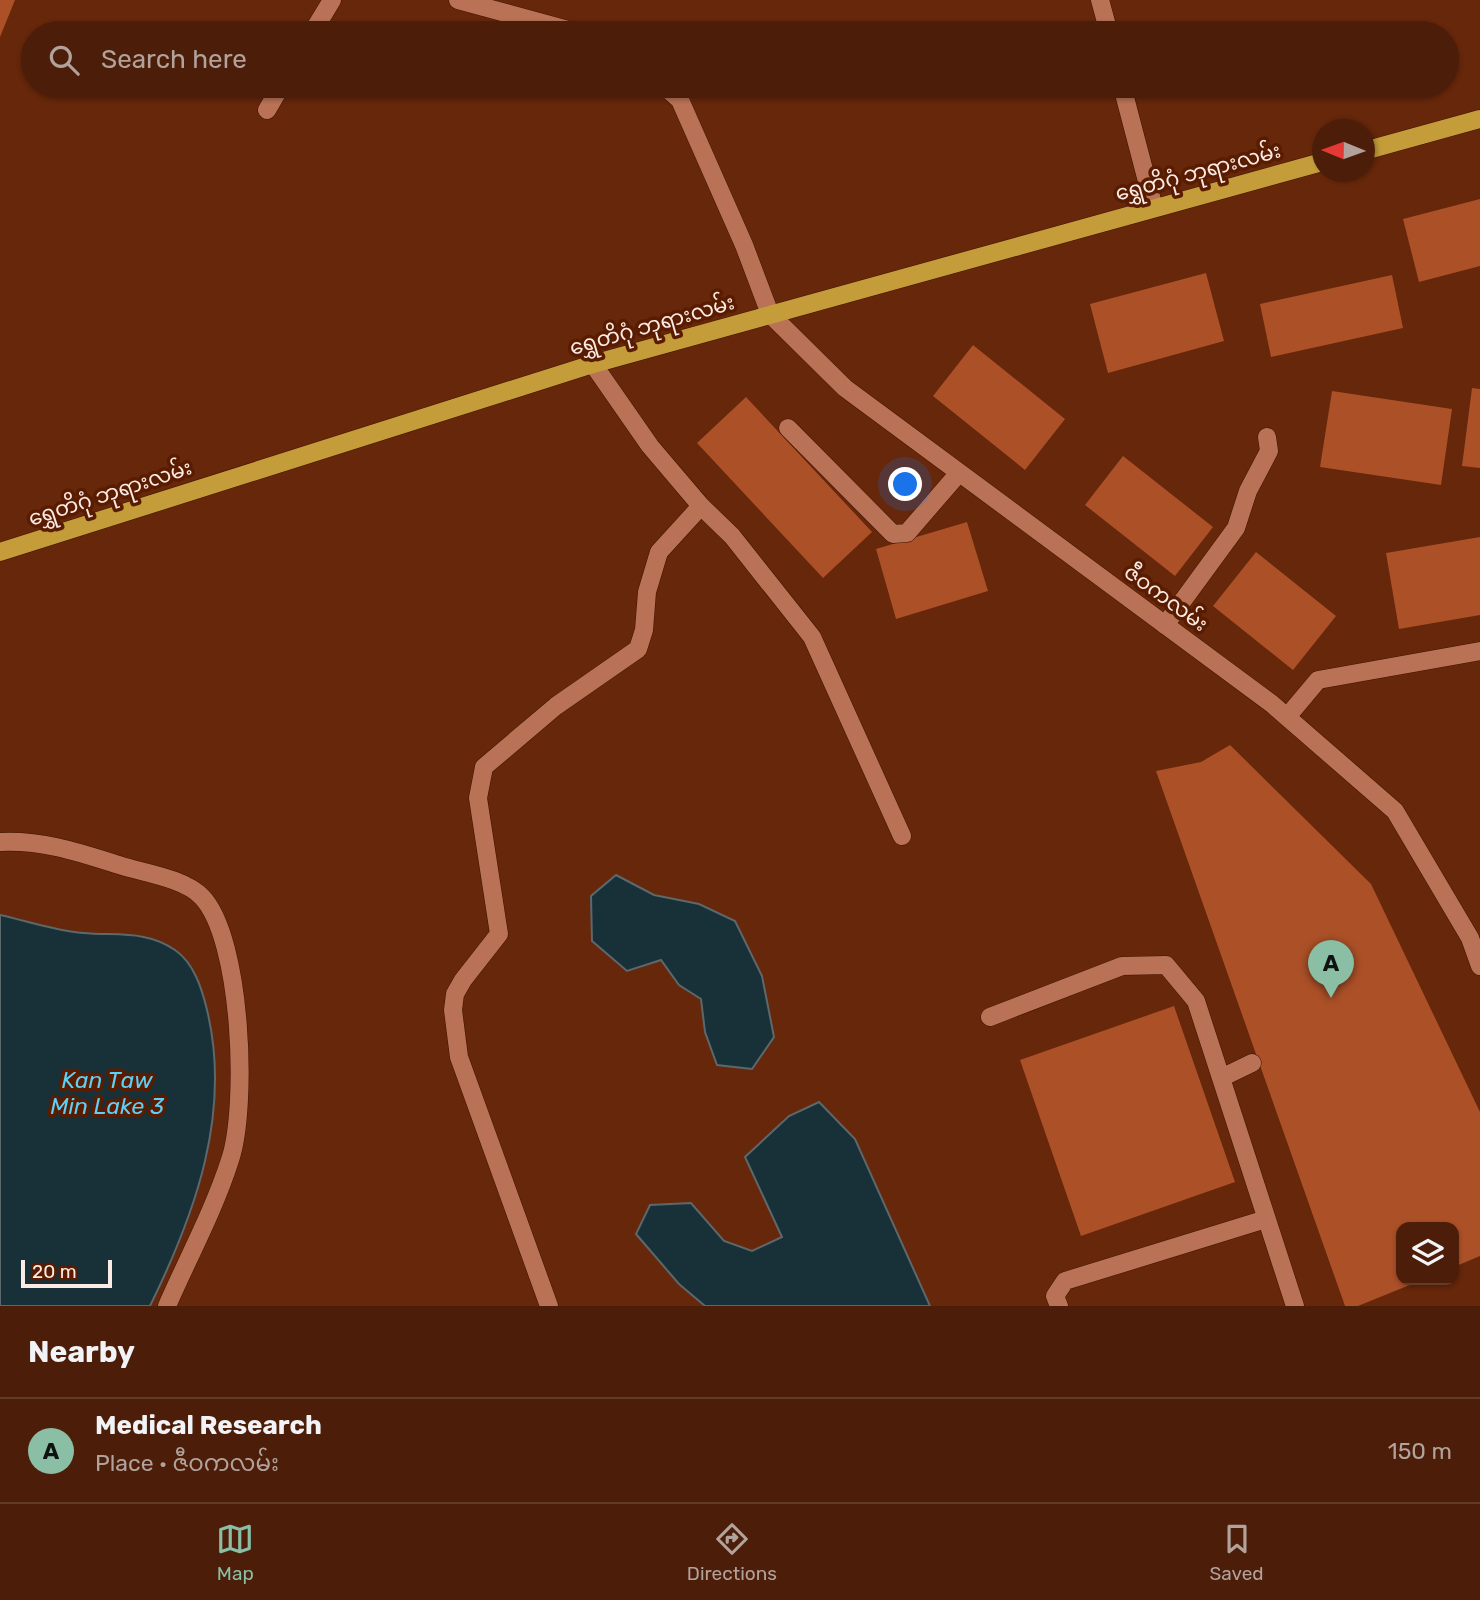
<!DOCTYPE html>
<html lang="en">
<head>
<meta charset="utf-8">
<style>
  body { margin:0; font-family:Rubik,"Noto Sans Myanmar",sans-serif; background:#532612; color:#f1f3f6 }
  .controls { position:absolute; right:21px; bottom:21px; display:grid; overflow:hidden; border-radius:14px; box-shadow:0 2px 5px #0004 }
  .controls button { width:63px; height:63px; display:grid; place-items:center; padding:0; border:0; border-bottom:2px solid #633b29; background:#4c1d08; color:#f1f3f6; font:35px sans-serif }
  .compass { position:absolute; left:1312px; top:119px; width:63px; height:63px; border-radius:50%; background:#4c1d08; box-shadow:0 2px 5px #0004; rotate:271deg }
  .scale { position:absolute; left:21px; bottom:18px; width:91px; box-sizing:border-box; padding-left:7px; border:4px solid #fcebe5; border-top:0; font-size:19px; line-height:24px; white-space:nowrap; color:#fcebe5; -webkit-text-stroke:5px #5a1c00; paint-order:stroke }
  .you { position:absolute; left:906px; top:485px; width:24px; height:24px; margin:-18px; border:5px solid #fff; border-radius:50%; background:#1a73e8; box-shadow:0 0 0 10px #1a73e833 }
  .badge { display:grid; place-items:center; width:46px; height:46px; border-radius:50%; background:#8abfa5; color:#111; font-size:23px; font-weight:700 }
  .pin { position:absolute; translate:-50% -58px; filter:drop-shadow(0 2px 4px #0008) }
  .pin::after { content:''; position:absolute; top:37px; width:24px; height:21px; background:inherit; clip-path:polygon(0 0,100% 0,50% 100%) }
  .list { margin:0; padding:0; list-style:none }
  h2 { display:flex; justify-content:space-between; align-items:center; height:91px; margin:0; padding:0 28px; font-size:30px }
  h2 small { font-size:23px; font-weight:400; color:#b2a29c }
  .list li { display:grid; grid-template-columns:46px 1fr auto; gap:21px; align-items:center; box-sizing:border-box; height:105px; padding:0 28px; border-top:2px solid #633b29 }
  .list b { display:block; font-size:26px; white-space:nowrap }
  .list p { margin:0; font-size:23px; white-space:nowrap; color:#b2a29c }
  .list em { font-size:23px; font-style:normal; color:#b2a29c }
  .icon { flex:none; width:38px; height:38px; fill:none; stroke:currentColor; stroke-width:2; stroke-linecap:round; stroke-linejoin:round }
  .map { position:relative; flex:none; width:1480px; height:1306px; overflow:hidden }
  .search { position:absolute; background:#4c1d08; box-shadow:0 2px 5px #0004; left:21px; right:21px; top:21px; height:77px; display:flex; align-items:center; gap:18px; box-sizing:border-box; padding:0 24px; border-radius:38px; color:#b2a29c; font-size:26px }
  .sheet { height:196px; background:#4c1d08 }
  nav { display:flex; justify-content:space-around; align-items:center; box-sizing:border-box; height:98px; border-top:2px solid #633b29; background:#4c1d08; font-size:19px; color:#b2a29c }
  nav a { display:grid; justify-items:center; gap:4px }
  nav .on { color:#8abfa5 }
  .map>svg:first-child { display:block }
  .water { fill:#183038; stroke:#5c686c; stroke-width:2 }
  .building { fill:#ac5028 }
  .lines { fill:none; stroke-linecap:round; stroke-linejoin:round }
  .service-casing { stroke:#421300; stroke-width:19 }
  .minor-casing { stroke:#421300; stroke-width:19 }
  .secondary-casing { stroke:#421300; stroke-width:19 }
  .primary-casing { stroke:#421300; stroke-width:19 }
  .service { stroke:#b97256; stroke-width:18 }
  .minor { stroke:#b97256; stroke-width:18 }
  .secondary { stroke:#b97256; stroke-width:18 }
  .primary { stroke:#c49d3a; stroke-width:18 }
  .labels { text-anchor:middle; stroke-width:7; stroke-linejoin:round; paint-order:stroke }
  .street-label { font-size:21px; fill:#fcebe5; stroke:#5a1c00 }
  .water-label { font-size:23px; font-style:italic; fill:#5cd0f6; stroke:#5a1c00 }
</style>
</head>
<body>
<div class="map">
<svg width="1480" height="1306" viewBox="0 0 1480 1306">
  <rect width="100%" height="100%" fill="#66270a"/>
  <path class="water" d="M616 875 654 895 699 904 735 921 762 976 774 1037 752 1069 717 1065 705 1032 701 999 679 985 661 960 627 971 592 941 591 896Z
    M0 915C27 921 56 931 83 933 117 936 146 930 175 950 194 963 202 989 207 1010 232 1113 195 1214 150 1306H0Z
    M819 1102 855 1139 930 1306H705L679 1284 636 1234 650 1205 691 1203 724 1241 752 1251 782 1237 745 1157 789 1116Z"/>
  <path class="building" d="M0 0H15L0 37Z
    M1480 199V266L1419 282 1403 219Z
    M1206 273 1224 341 1108 373 1090 304Z
    M1392 275 1403 328 1271 357 1260 304Z
    M973 345 1065 419 1025 470 933 396Z
    M1472 388 1480 389V468L1462 466Z
    M1332 391 1452 409 1441 485 1320 467Z
    M746 397 872 532 823 578 697 443Z
    M1123 456 1213 527 1175 576 1085 505Z
    M967 522 988 591 896 619 876 549Z
    M1480 537V615L1399 629 1386 553Z
    M1256 552 1336 616 1293 670 1213 606Z
    M1230 745 1371 884 1480 1112V1256L1454 1267V1227H1401V1280H1422L1358 1306H1345L1156 771 1201 762Z
    M1174 1006 1235 1182 1081 1236 1020 1060Z"/>
  <g class="lines">
    <defs>
      <path id="service" d="M312 33 332 0
        M267 110 281 86
        M788 428 893 534 907 533 958 474
        M0 842C43 840 78 852 119 865 143 873 184 878 202 897 242 939 248 1107 230 1160 214 1210 188 1258 167 1306
        M990 1017 1122 966 1166 965 1196 1001 1295 1306
        M1221 1078 1252 1063
        M1059 1306 1055 1296 1065 1281 1266 1219"/>
      <path id="minor" d="M458 0 579 33
        M1100 0 1109 33
        M664 86 680 100 744 245 770 314
        M1122 86 1154 208
        M593 364 650 446 701 506 732 536 812 637 902 836
        M1165 625 1236 528 1248 491 1269 451 1267 437
        M1287 717 1318 680 1480 651
        M549 1306 459 1057 453 1010 455 994 463 980 499 934 478 798 484 767 556 706 638 649 644 630 647 592 659 552 701 506"/>
      <path id="secondary" d="M770 314 845 388 1272 704 1395 811 1470 938 1480 966"/>
      <path id="primary" d="M1364 151 1480 119
        M0 552 593 364 1322 162"/>
    </defs>
    <use href="#service" class="service-casing"/>
    <use href="#minor" class="minor-casing"/>
    <use href="#secondary" class="secondary-casing"/>
    <use href="#primary" class="primary-casing"/>
    <use href="#service" class="service"/>
    <use href="#minor" class="minor"/>
    <use href="#secondary" class="secondary"/>
    <use href="#primary" class="primary"/>
  </g>
  <g class="labels">
    <g class="street-label">
      <text transform="translate(1198 172) rotate(-15)" y="7">ရွှေတိဂုံ ဘုရားလမ်း</text>
      <text transform="translate(652 325) rotate(-16)" y="7">ရွှေတိဂုံ ဘုရားလမ်း</text>
      <text transform="translate(110 493) rotate(-18)" y="7">ရွှေတိဂုံ ဘုရားလမ်း</text>
      <text transform="translate(1166 598) rotate(36)" y="7">ဇီဝကလမ်း</text>
    </g>
    <g class="water-label">
      <text x="107" y="1088">Kan Taw<tspan x="107" dy="26">Min Lake 3</tspan></text>
    </g>
  </g>
</svg>
<div class="controls">
<button><svg class="icon" aria-label="layers" viewBox="0 0 24 24"><path d="M12 4l9 5-9 5-9-5zM3 14l9 5 9-5"/></svg></button>
</div>
<svg class="compass" viewBox="-18 -18 36 36"><path d="M0-13l5 13h-10z" fill="#e53935"/><path d="M0 13l5-13h-10z" fill="#b2a29c"/></svg>
<div class="scale">20 m</div>
<div class="you"></div>
<div class="pin badge" style="left:1331px;top:998px">A</div>
<div class="search"><svg class="icon" aria-label="search" viewBox="0 0 24 24"><circle cx="10" cy="10" r="6"/><path d="M15 15l6 6"/></svg>Search here</div>
</div>
<section class="sheet">
<h2>Nearby<small></small></h2>
<ul class="list">
<li><span class="badge">A</span><div><b>Medical Research</b><p>Place · ဇီဝကလမ်း</p></div><em>150 m</em></li>
</ul>
</section>
<nav>
<a class="on"><svg class="icon" aria-label="map" viewBox="0 0 24 24"><path d="M3 6l6-2 6 2 6-2v14l-6 2-6-2-6 2zM9 4v14M15 6v14"/></svg>Map</a>
<a><svg class="icon" aria-label="directions" viewBox="0 0 24 24"><path d="M12 3l9 9-9 9-9-9zM9 14v-3h6M13 9l2 2-2 2"/></svg>Directions</a>
<a><svg class="icon" aria-label="saved" viewBox="0 0 24 24"><path d="M7 4h10v16l-5-4-5 4z"/></svg>Saved</a>
</nav>
</body>
</html>
